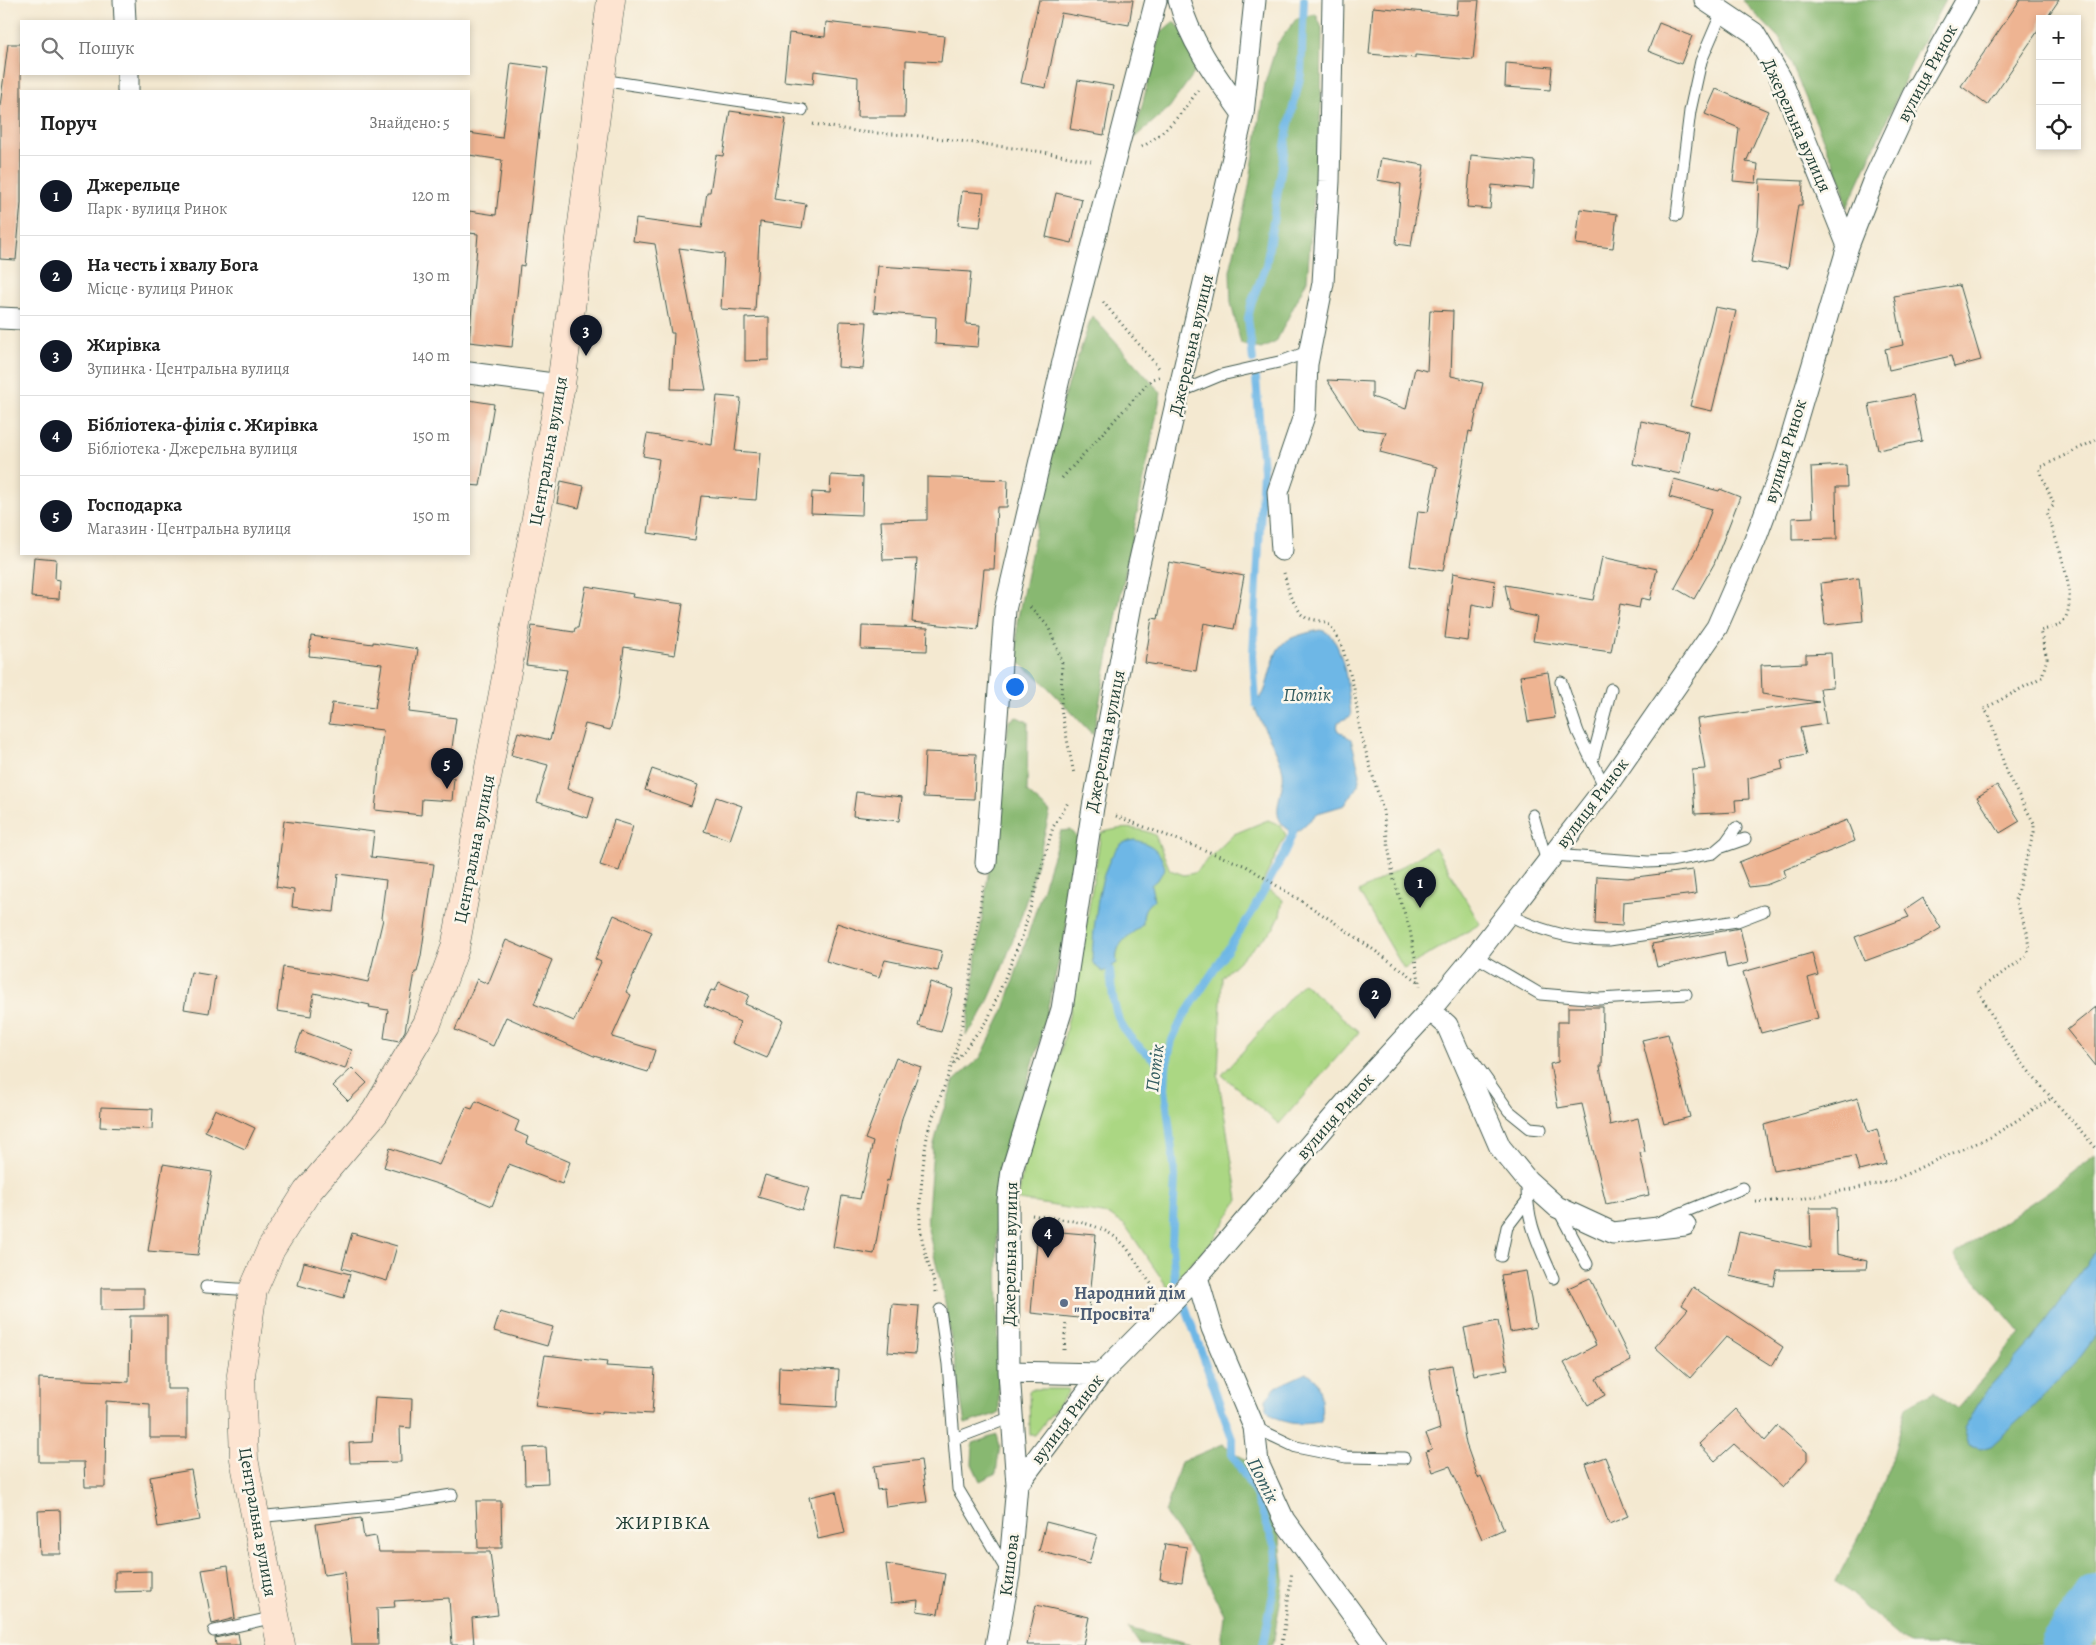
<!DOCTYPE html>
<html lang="uk">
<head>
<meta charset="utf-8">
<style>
  body { margin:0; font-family:Alegreya,serif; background:#f6f6f6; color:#222 }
  .controls { position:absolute; right:15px; top:15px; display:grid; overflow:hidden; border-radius:0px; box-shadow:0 2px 8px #0003 }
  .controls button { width:45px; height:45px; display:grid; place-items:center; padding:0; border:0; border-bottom:1px solid #e0e0e0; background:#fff; color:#222; font:25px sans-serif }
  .you { position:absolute; left:1014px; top:686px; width:18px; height:18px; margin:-12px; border:4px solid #fff; border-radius:50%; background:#1a73e8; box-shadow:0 0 0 8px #1a73e833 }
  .badge { display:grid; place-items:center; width:32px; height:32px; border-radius:50%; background:#111827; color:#fff; font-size:16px; font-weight:700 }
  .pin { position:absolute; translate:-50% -41px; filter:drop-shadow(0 1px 2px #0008) }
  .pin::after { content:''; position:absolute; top:26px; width:18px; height:15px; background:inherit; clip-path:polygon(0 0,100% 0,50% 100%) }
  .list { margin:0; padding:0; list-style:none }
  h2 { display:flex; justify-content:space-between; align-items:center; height:65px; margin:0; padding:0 20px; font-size:21px }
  h2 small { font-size:16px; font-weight:400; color:#767676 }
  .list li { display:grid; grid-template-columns:32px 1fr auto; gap:15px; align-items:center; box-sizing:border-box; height:80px; padding:0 20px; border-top:1px solid #e0e0e0 }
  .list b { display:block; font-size:19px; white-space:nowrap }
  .list p { margin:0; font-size:16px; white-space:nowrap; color:#767676 }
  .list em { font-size:16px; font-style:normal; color:#767676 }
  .icon { flex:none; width:28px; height:28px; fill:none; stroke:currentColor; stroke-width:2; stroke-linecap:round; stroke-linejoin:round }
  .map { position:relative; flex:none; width:2096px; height:1645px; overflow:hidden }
  .search { position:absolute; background:#fff; box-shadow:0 2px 8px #0003; left:20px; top:20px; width:450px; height:55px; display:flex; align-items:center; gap:12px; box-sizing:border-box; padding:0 18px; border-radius:0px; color:#767676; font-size:19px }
  .panel { position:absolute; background:#fff; box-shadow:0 2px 8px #0003; left:20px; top:90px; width:450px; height:465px; border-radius:0px }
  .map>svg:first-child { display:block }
  .green { fill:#abd783; stroke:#658a5c }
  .forest { fill:#88b871; stroke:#547a52 }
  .water { fill:#6eb7e6; stroke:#467a8d }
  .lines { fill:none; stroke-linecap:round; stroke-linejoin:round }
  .stream { stroke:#6eb7e6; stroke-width:8 }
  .river { stroke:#6eb7e6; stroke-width:46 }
  .building { fill:#eeb492 }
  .lane-casing { stroke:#3f574c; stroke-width:13 }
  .street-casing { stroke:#3f574c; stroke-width:23 }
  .secondary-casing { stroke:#3f574c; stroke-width:29 }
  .path { stroke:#3f574c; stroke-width:3; stroke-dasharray:1 4; stroke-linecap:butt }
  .lane { stroke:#fff; stroke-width:11 }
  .street { stroke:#fff; stroke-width:21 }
  .secondary { stroke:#fde4d1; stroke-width:28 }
  .service-dot { fill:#5c6f8a; stroke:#fbf7ec; stroke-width:2 }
  .labels { text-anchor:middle; stroke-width:5; stroke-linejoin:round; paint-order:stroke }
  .street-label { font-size:18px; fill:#1f3d34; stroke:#fbf7ec }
  .service-label { font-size:18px; font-weight:bold; fill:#4e5e75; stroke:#fbf7ec; text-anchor:start }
  .water-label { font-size:19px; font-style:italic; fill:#335c60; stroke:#fbf7ec }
  .quarter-label { font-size:20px; letter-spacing:1px; fill:#1f3d34; stroke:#fbf7ec }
</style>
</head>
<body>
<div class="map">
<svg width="2096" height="1645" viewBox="0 0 2096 1645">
  <rect width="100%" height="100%" fill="#fbf7ec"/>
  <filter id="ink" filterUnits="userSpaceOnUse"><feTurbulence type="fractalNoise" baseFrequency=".02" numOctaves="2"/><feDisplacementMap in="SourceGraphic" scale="10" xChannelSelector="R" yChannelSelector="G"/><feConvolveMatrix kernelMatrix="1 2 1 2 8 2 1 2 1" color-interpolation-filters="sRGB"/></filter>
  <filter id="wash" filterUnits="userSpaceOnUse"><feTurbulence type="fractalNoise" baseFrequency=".0096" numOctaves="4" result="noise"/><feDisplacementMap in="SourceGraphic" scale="20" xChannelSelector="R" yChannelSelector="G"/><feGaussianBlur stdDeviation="1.12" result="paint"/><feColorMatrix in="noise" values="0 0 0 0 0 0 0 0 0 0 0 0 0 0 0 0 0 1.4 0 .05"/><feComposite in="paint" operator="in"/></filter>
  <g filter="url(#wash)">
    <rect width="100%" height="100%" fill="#f4e9d1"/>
    <path class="green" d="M1268 820 1280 825 1286 835 1262 884 1283 900 1280 915 1274 928 1222 977 1218 1075 1238 1200 1212 1242 1168 1288 1125 1225 1109 1215 1019 1200C1021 1148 1048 1100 1061 1050 1079 979 1089 906 1101 833 1121 827 1135 826 1155 835L1170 870 1184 875 1194 873 1234 834Z
      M1435 847 1480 924 1404 969 1359 892Z
      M1303 983 1359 1032 1279 1124 1222 1075Z
      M1031 1389H1068L1069 1391 1035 1435H1030L1029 1391Z"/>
    <path class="forest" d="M1742 0H1945L1917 53 1847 208 1841 181 1781 40Z
      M1316 14 1322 28 1321 107 1307 280 1276 342 1261 349 1241 344 1231 303 1230 271 1249 187 1265 83 1277 44 1297 18Z
      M1173 22 1185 31 1203 61 1169 108 1134 138 1160 33Z
      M1092 316 1161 393 1093 735 1040 679 1017 661V622L1063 400Z
      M1017 717 1028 722 1027 792 1050 812C1036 868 1021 925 998 978 989 999 982 1018 966 1035L1009 721Z
      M1071 830 1078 838 1065 935 1039 1044 1002 1162 997 1232 999 1413 965 1424 945 1302 927 1225 933 1148 941 1117 954 1081 981 1057 1004 1010 1061 831Z
      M2096 1155V1645H1910L1836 1581 1870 1515 1893 1457 1906 1407 1934 1391 1957 1409 2021 1333 1954 1255 2046 1193Z
      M997 1435 1000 1446 996 1473 980 1481 972 1464 973 1443Z
      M1223 1444 1246 1461 1280 1538 1284 1579 1273 1645H1221L1224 1614 1195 1556 1165 1513 1181 1462Z
      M1128 1628 1190 1645H1140Z"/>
    <path class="water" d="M1320 630C1344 632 1349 696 1351 716L1338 722 1337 730 1351 739 1360 774 1358 785 1345 805 1318 813 1297 832H1293C1264 818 1286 792 1283 772 1280 752 1262 728 1255 708 1258 700 1264 695 1266 687 1278 646 1273 640 1320 630Z
      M1134 840C1152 844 1160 850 1165 868L1159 878 1151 885 1154 900C1144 907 1143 912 1143 924 1129 937 1114 942 1117 963L1103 972 1093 964 1092 956C1094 927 1098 866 1120 845 1123 842 1130 841 1134 840Z
      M2096 1250V1336L2078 1360 2030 1410 1991 1446 1981 1449 1969 1446 1964 1428 1985 1393 2031 1342Z
      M1306 1373C1322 1376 1321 1405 1322 1418L1320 1422C1298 1425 1282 1426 1266 1409V1399L1276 1387Z"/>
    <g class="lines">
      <path class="stream" d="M1253 360 1248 318 1252 301 1266 266 1288 128 1301 74 1304 0
        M1256 378 1263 471 1253 655 1256 704
        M1110 970C1114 1024 1122 1036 1166 1068
        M1175 1279 1172 1245 1175 1176 1165 1089 1166 1068 1172 1040 1182 1019 1251 914 1285 852 1293 832
        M1185 1306 1232 1438V1454L1255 1493 1275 1547 1277 1574 1263 1645"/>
      <path class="river" d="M2063 1645 2096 1598"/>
    </g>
    <g id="blocks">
      <path class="building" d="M1039 0H1133L1129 25 1061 13 1046 88 1021 83Z
        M1458 0H1479L1473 60 1415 55V58L1369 54 1373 7 1457 15Z
        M2020 0H2059L2046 19H2040V28L1987 105 1961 86Z
        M826 22 944 36 941 62 906 60 905 117H857L858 77 814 71 813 84 784 81 789 33 825 37Z
        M1659 23 1692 36 1681 64 1648 51Z
        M8 44H21V203L16 260 0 259V106Z
        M511 63 548 68 542 113H541L524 266 520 265 512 347 469 342 478 234 469 233V211L496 215 502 160 469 155V133L502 138Z
        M1506 63 1552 67 1550 90 1505 87Z
        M1078 80 1113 86 1104 135 1070 129Z
        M1716 89 1768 111 1746 162 1758 164 1756 183 1733 181 1739 128 1705 114Z
        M730 111 786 119 774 199 806 204 802 228 760 222 755 311 721 309 724 254 679 248 706 390 671 389 674 333H671L655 244 633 241 636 219 702 228 707 192H710L716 155 723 156Z
        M1471 155 1535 161 1533 189 1492 185 1490 209 1467 207Z
        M1381 158 1424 165 1411 246 1396 244 1401 184 1377 180Z
        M1760 179 1803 181 1802 205H1798L1788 268 1751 262 1758 227Z
        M962 191 984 193 980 227 958 225Z
        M1056 193 1082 199 1072 243 1046 237Z
        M1580 209 1617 214 1613 248 1576 244Z
        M878 266 971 272 966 324 980 325 978 347 935 344 936 317 874 312Z
        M1959 285 1981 360 1954 367 1951 356 1889 370 1885 349 1903 345 1894 296Z
        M1715 307 1736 311 1712 411 1690 406Z
        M1430 310 1453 311 1451 376 1483 383 1472 432 1469 431 1443 571 1410 566 1418 511 1428 512 1437 467 1380 452 1386 432 1359 429 1327 380 1372 382V397L1406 409 1415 368 1427 371Z
        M769 317V360L745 361V318Z
        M840 321 867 322 863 369 838 367Z
        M1913 395 1922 441 1878 450 1869 404Z
        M717 396 741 398 735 451 760 453 756 500 701 496 695 540 648 533 659 459 643 456 647 434 712 445Z
        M469 400 494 404 480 486 469 485Z
        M1641 421 1688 431 1680 474 1633 464Z
        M1846 465 1847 487H1836L1837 539 1792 540V518L1813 517 1811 467Z
        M831 475 863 477 862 515 811 513 812 492 830 493Z
        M927 477 1008 480 1007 507H997L994 569H984L978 629 912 622 917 559 883 560 881 521 927 520Z
        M1674 479 1719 491 1720 489 1740 497 1714 564 1694 599 1675 588 1698 546 1712 509 1669 497Z
        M561 481 584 486 579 508 557 503Z
        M34 557 56 559 55 579 60 580 59 599 31 597Z
        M1602 557 1657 569 1650 600 1641 598 1639 608 1620 604 1611 652 1533 641 1537 617 1510 611 1505 585 1593 600Z
        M1169 562 1244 576 1234 629 1204 623 1196 671 1145 663 1152 618 1158 619Z
        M1453 573 1495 581 1492 608 1472 604 1468 641 1445 638Z
        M1859 578 1863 621 1825 625 1821 583Z
        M586 586 633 594 632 597 683 604 675 655 624 647 618 697 610 730 585 724 567 789 594 797 588 818 537 802 548 765 511 755 518 732 550 740 567 670 526 665 532 626 574 632 575 628H578Z
        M862 626 928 628 927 651 861 649Z
        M311 636 373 644V642L418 649 409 712 456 718 448 778H454L452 801 422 799 421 815 375 810 383 730 329 724 332 703 375 708 382 664 309 656Z
        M1831 653 1833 687 1820 688 1826 724 1800 728 1806 755 1781 760 1783 769 1748 778 1749 799 1735 800 1736 812 1695 814 1692 770 1705 769 1697 719 1819 702 1762 694 1761 665 1806 663V654Z
        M1548 672 1555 718 1528 722 1520 676Z
        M925 752 976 754 974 799 923 797Z
        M652 769 698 785 691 806 645 790Z
        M1997 785 2020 821 2000 833 1977 797Z
        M856 792 902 797 899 821 853 816Z
        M716 797 742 806 730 840 704 831Z
        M614 820 633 826 619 871 600 865Z
        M1847 820 1855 841 1784 870 1786 877 1766 885 1749 887 1739 862Z
        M284 821 374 832 371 857 434 864 421 956 417 972H415L405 1031 399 1041 384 1038 388 1010 369 1007 370 1005 314 993 311 1016 277 1011 283 967 330 974 368 982 383 919 381 918 386 880 338 874 334 912 292 907 294 890 276 887Z
        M1693 870 1696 894 1623 902 1622 926 1595 924 1597 876 1628 878Z
        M1923 898 1941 928 1919 941 1865 961 1855 937 1909 917 1905 910Z
        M614 915 652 932 626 992 631 995 612 1037 655 1050 648 1072 594 1056 506 1017 493 1046 455 1030 477 979 488 984 506 940 552 960 534 1004 574 1021 601 962 595 959Z
        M837 923 886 939 942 951 938 971 885 960 879 977 826 961Z
        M1740 928 1748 963 1727 968 1724 952 1657 967 1652 944Z
        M1812 953 1818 975 1808 978 1818 1018 1761 1033 1743 972Z
        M191 972 215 976 209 1013 184 1009Z
        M719 982 749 995 745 1004 783 1020 767 1058 732 1043 740 1022 704 1006 711 990 715 991Z
        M930 982 953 989 941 1032 918 1026Z
        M1568 1007H1603L1602 1066H1600L1610 1125 1638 1118 1645 1152 1640 1153 1649 1195 1606 1204 1582 1104 1558 1108 1550 1064 1558 1062V1022H1568Z
        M2096 1007V1066L2067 1030Z
        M302 1031 352 1050 345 1069 295 1051Z
        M1668 1034 1690 1117 1664 1124 1642 1040Z
        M896 1058 921 1067 902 1118 889 1181 887 1180 874 1254 833 1247 842 1196 860 1199 873 1142 865 1139Z
        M352 1068 367 1083 348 1101 333 1086Z
        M1858 1098 1868 1132 1877 1129 1886 1164 1859 1171 1855 1156 1773 1171 1764 1125Z
        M476 1101 519 1121 515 1131 528 1137 526 1143 570 1162 562 1184 509 1164 492 1206 447 1187 384 1167 390 1148 439 1165 466 1107 472 1109Z
        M101 1107 153 1109 152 1129 100 1127Z
        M215 1109 255 1128 245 1149 205 1131Z
        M163 1164 212 1172 198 1255 148 1251Z
        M765 1175 809 1188 802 1210 758 1197Z
        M1810 1208H1836L1837 1254 1867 1261 1866 1269 1777 1270 1774 1286 1729 1276 1739 1232 1811 1248Z
        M1038 1230 1096 1235 1088 1319 1031 1313Z
        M352 1233 397 1246 387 1281 342 1268Z
        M304 1262 350 1274 344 1298 298 1285Z
        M1526 1271 1536 1327 1510 1332 1501 1275Z
        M1590 1278 1631 1361 1596 1379 1605 1395 1588 1405 1564 1363 1596 1345 1568 1288Z
        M1693 1287 1783 1347 1772 1366 1726 1337 1690 1378 1655 1347 1688 1309 1682 1305Z
        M101 1288H144V1309L101 1310Z
        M892 1304 919 1306 915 1354 888 1352Z
        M500 1312 553 1327 547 1346 494 1331Z
        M130 1316H167V1389H187V1438H150V1404L106 1401 105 1487H85L84 1462H39V1378L129 1382Z
        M1498 1321 1508 1369 1474 1375 1464 1328Z
        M545 1355 607 1362 606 1366 655 1369 652 1414 602 1411V1414L535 1406Z
        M1452 1365 1466 1444 1478 1478 1481 1476 1504 1529 1482 1539 1450 1466 1433 1472 1426 1451 1432 1449 1426 1434 1440 1429 1429 1369Z
        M779 1367 839 1370 837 1407 778 1404Z
        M375 1397 412 1399 411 1428 400 1427 401 1462 350 1463 349 1443 372 1442Z
        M1736 1409 1765 1441 1778 1426 1807 1452V1460L1783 1488 1734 1444 1715 1461 1699 1444Z
        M546 1447 548 1483 525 1484 524 1448Z
        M1605 1457 1628 1516 1609 1524 1586 1464Z
        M921 1460 927 1502 886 1507 884 1489 877 1490 874 1466Z
        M191 1470 200 1520 158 1527 150 1477Z
        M836 1491 845 1533 818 1539 809 1497Z
        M476 1501H501L502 1548H478Z
        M60 1510 61 1554H40L38 1511Z
        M361 1518 364 1538 376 1536 379 1552H490L498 1615 472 1618 474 1645H452L449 1598 394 1601 395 1607 377 1608 378 1645H352L345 1572 324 1575 316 1524Z
        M1046 1522 1097 1535 1089 1564 1039 1551Z
        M1165 1544 1187 1547 1182 1582 1160 1579Z
        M886 1564 945 1574 938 1614 917 1611 918 1600 891 1603Z
        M228 1566 235 1618 212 1624 202 1570Z
        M151 1571V1591L115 1592V1572Z
        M1036 1605 1089 1617 1083 1645H1027Z
        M238 1633 240 1645H216L215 1638Z"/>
    </g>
  </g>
  <g filter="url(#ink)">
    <use href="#blocks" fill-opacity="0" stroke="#3f574c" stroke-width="1"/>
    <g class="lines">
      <defs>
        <path id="lane" d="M601 80 802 110
          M1677 215 1690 111 1701 61 1722 12
          M1180 392 1221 375 1283 361 1310 351
          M1561 682 1578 732 1605 788
          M1592 761 1611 689
          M1533 815 1547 862
          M1722 847 1745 839
          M1553 855 1648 862 1670 861 1713 853 1726 842 1736 828
          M1507 914C1540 931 1573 940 1609 940L1737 921 1763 911
          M1475 956 1540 994 1599 999 1686 994
          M1467 1052 1509 1111 1530 1128 1541 1129
          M1527 1180C1526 1221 1537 1241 1553 1278
          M1558 1209 1587 1264
          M1657 1223 1743 1188
          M1501 1256 1507 1227 1527 1201
          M206 1287 253 1290
          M940 1310 948 1364 958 1489 1007 1571
          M1254 1427 1296 1447 1346 1457 1404 1458
          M954 1439 1012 1417
          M256 1517 395 1504 452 1495
          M214 1631 275 1617"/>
        <path id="street" d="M124 0 125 21
          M1179 0C1190 42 1218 79 1243 114
          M1705 0 1754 33 1780 77 1848 246
          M128 74V91
          M0 318 21 319
          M469 373 561 385
          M1282 550 1278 492 1305 413 1307 364 1323 283 1329 181 1333 0
          M986 863 1005 610 1066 349 1156 0
          M1430 1010 1447 1025 1500 1147 1527 1180 1557 1207 1613 1233 1685 1225
          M1197 1277 1212 1328 1254 1427 1258 1463 1284 1520 1375 1645
          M1009 1372 1101 1374
          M1017 1485 1101 1374 1197 1277 1360 1086 1430 1010 1475 956 1608 784 1717 627 1755 540 1784 462 1848 246 1874 179 1913 95 1967 0
          M996 1645 1009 1575 1017 1485 1009 1372 1008 1201 1012 1170 1062 1009 1093 807 1138 568 1243 114 1255 0"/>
        <path id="secondary" d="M281 1645 244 1459 241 1375 253 1290 271 1249 307 1192 375 1112 427 1024 455 948 561 385 611 0"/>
      </defs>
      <use href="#lane" class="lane-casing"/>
      <use href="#street" class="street-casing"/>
      <use href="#secondary" class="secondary-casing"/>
      <path class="path" d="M813 124 861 132 922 136 1043 152 1091 161
        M1142 147C1166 132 1183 113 1198 90
        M1103 302 1159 368
        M2096 440 2039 468 2054 505 2047 512C2054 537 2085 607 2059 625 2054 628 2046 629 2040 631L2047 658 2042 677 1984 709 1989 715 2007 774 2034 823V832L2015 900 2027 932 2029 949 2024 958 1978 990 2007 1043 2034 1078 2096 1148
        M1062 478 1152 379 1159 377
        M1284 573 1290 596 1301 614 1306 618 1325 622 1331 626 1342 646 1354 688 1360 731 1383 811 1393 877 1410 930 1420 986
        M1030 607 1048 626 1062 661 1061 709 1074 774
        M1116 816 1246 866 1331 920 1418 981
        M954 1063 988 1019 1023 934 1053 827 1069 801
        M1756 1202 1801 1199 1892 1181 1936 1160 1991 1137 2050 1099
        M1032 1215C1065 1221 1100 1219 1125 1246 1136 1259 1142 1274 1154 1287
        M936 1292C931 1266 919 1243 920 1216 920 1195 924 1143 930 1125 939 1100 949 1076 956 1050 970 997 975 941 983 886
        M1064 1350 1066 1321
        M1282 1645 1292 1571"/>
      <use href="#lane" class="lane"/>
      <use href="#street" class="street"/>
      <use href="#secondary" class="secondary"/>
    </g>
  </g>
  <circle class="service-dot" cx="1064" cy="1303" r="5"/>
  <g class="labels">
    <g class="street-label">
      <text transform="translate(1927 73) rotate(-62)" y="6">вулиця Ринок</text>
      <text transform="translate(1797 125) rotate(66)" y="6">Джерельна вулиця</text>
      <text transform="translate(1191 345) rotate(-77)" y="6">Джерельна вулиця</text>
      <text transform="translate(548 451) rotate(-80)" y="6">Центральна вулиця</text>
      <text transform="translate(1785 451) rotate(-73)" y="6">вулиця Ринок</text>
      <text transform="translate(1105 741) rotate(-79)" y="6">Джерельна вулиця</text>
      <text transform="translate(1592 803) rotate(-53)" y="6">вулиця Ринок</text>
      <text transform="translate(474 849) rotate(-79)" y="6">Центральна вулиця</text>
      <text transform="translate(1335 1116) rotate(-49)" y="6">вулиця Ринок</text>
      <text transform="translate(1010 1254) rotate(-89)" y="6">Джерельна вулиця</text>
      <text transform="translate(1067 1419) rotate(-53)" y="6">вулиця Ринок</text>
      <text transform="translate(258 1522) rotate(80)" y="6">Центральна вулиця</text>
      <text transform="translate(1009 1565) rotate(-83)" y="6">Кишова</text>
    </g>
    <g class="service-label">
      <text x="1074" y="1299">Народний дім<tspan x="1074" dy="21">"Просвіта"</tspan></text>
    </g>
    <g class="water-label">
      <text x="1307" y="701">Потік</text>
      <text transform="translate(1154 1068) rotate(-83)" y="7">Потік</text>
      <text transform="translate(1264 1480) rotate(63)" y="7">Потік</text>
    </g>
    <g class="quarter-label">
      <text x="663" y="1529">ЖИРІВКА</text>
    </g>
  </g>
</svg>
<div class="controls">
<button>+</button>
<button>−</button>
<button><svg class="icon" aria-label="locate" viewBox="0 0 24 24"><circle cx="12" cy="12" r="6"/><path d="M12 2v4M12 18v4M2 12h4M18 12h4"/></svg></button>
</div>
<div class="you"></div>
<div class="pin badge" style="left:1420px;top:908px">1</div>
<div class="pin badge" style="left:1375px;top:1019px">2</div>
<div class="pin badge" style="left:586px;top:356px">3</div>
<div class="pin badge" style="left:1048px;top:1258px">4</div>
<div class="pin badge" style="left:447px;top:789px">5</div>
<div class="search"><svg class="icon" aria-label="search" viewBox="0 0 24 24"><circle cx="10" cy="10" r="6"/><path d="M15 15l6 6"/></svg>Пошук</div>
<section class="panel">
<h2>Поруч<small>Знайдено: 5</small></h2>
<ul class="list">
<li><span class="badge">1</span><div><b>Джерельце</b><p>Парк · вулиця Ринок</p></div><em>120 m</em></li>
<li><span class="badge">2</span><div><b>На честь і хвалу Бога</b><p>Місце · вулиця Ринок</p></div><em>130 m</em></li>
<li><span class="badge">3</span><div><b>Жирівка</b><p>Зупинка · Центральна вулиця</p></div><em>140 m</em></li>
<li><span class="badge">4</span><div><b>Бібліотека-філія с. Жирівка</b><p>Бібліотека · Джерельна вулиця</p></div><em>150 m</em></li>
<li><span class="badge">5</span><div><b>Господарка</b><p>Магазин · Центральна вулиця</p></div><em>150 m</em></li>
</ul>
</section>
</div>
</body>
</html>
